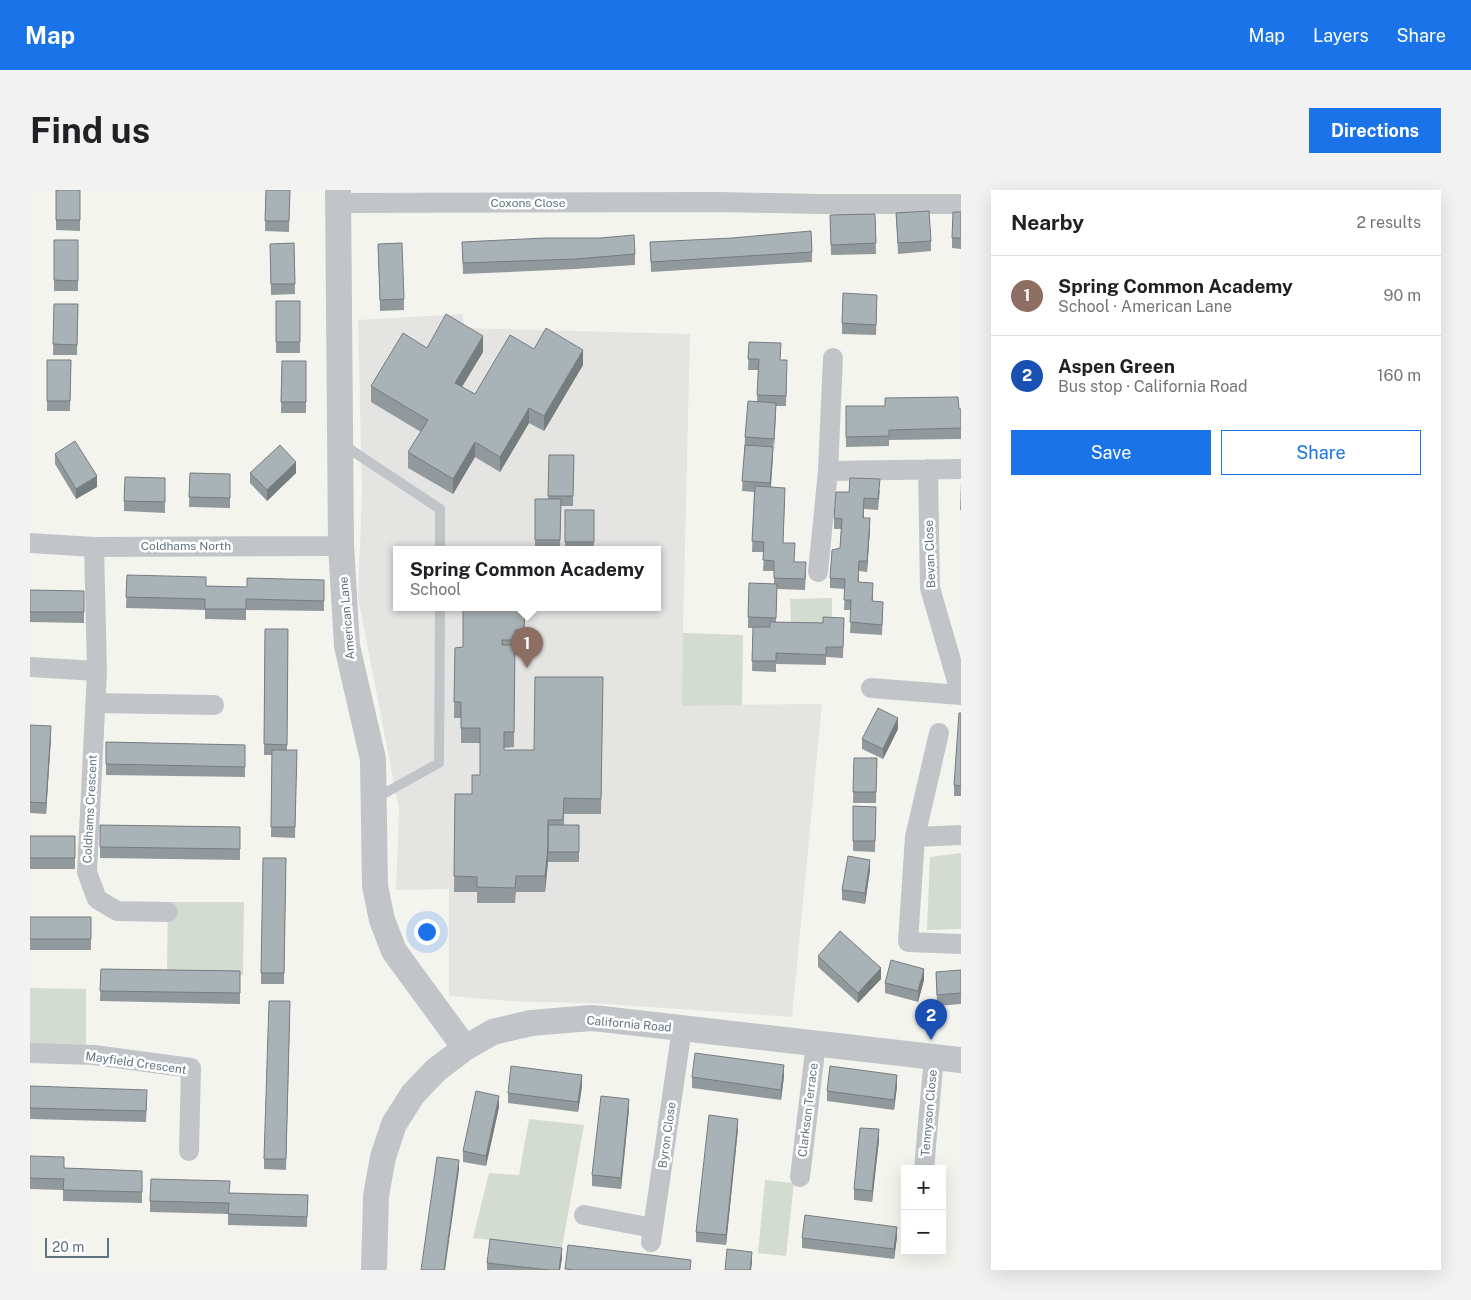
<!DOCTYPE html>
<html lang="en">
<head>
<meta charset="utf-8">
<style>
  body { margin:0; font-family:"Public Sans",sans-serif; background:#f2f2f2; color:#202124 }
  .controls { position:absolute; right:15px; bottom:15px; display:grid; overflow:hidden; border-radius:0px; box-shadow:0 5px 20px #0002 }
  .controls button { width:45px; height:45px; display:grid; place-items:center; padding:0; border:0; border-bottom:1px solid #e0e0e0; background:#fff; color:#202124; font:25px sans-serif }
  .scale { position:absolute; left:15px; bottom:12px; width:64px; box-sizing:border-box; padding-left:5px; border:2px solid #617482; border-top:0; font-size:14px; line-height:18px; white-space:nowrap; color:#617482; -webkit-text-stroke:4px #fff; paint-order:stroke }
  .you { position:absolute; left:396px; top:741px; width:18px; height:18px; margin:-12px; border:4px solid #fff; border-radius:50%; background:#1a73e8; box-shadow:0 0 0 8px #1a73e833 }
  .badge { display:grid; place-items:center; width:32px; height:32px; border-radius:50%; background:#1a73e8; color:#fff; font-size:16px; font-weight:700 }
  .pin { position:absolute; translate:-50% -41px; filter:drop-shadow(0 1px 2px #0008) }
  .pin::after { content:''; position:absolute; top:26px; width:18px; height:15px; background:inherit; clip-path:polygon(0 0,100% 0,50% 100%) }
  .popup { position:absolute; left:363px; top:356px; width:268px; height:65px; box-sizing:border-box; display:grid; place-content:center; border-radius:0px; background:#fff; filter:drop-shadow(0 1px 4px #0005); font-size:16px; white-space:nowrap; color:#757577 }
  .popup b { font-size:19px; color:#202124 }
  .popup::after { content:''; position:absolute; left:50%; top:100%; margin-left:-10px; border:10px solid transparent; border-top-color:#fff }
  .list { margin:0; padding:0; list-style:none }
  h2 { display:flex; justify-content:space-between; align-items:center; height:65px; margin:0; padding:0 20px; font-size:21px }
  h2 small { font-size:16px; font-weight:400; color:#757577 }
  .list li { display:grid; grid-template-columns:32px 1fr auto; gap:15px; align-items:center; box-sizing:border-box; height:80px; padding:0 20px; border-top:1px solid #e0e0e0 }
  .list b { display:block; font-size:19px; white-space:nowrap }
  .list p { margin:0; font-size:16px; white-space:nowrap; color:#757577 }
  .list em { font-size:16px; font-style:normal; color:#757577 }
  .actions { display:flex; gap:10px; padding:15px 20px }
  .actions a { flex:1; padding:11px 0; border:1px solid #1a73e8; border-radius:0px; text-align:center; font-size:18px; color:#1a73e8 }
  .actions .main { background:#1a73e8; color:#fff }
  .map { position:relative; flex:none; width:931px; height:1080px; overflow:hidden; border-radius:0px }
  header { display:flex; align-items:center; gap:30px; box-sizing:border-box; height:70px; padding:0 25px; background:#1a73e8; color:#fff }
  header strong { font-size:24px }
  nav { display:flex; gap:28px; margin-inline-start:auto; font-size:18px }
  .intro { display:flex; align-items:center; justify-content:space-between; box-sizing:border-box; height:120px; padding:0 30px }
  h1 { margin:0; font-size:35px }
  .button { padding:12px 22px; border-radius:0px; background:#1a73e8; color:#fff; font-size:18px; font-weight:700 }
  main { display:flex; gap:30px; padding:0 30px }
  aside { flex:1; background:#fff; border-radius:0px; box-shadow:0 5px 20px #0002 }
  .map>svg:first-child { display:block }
  .built { fill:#e4e5e3; fill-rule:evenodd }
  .green { fill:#d4dbd0 }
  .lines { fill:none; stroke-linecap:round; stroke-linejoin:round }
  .service { stroke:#c1c5c8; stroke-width:10 }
  .minor { stroke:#c1c5c8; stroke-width:20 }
  .tertiary { stroke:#c1c5c8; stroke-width:26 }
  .wall { fill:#91999d }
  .shaded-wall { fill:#767d7f }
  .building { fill:#a9b2b6; stroke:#767d7f }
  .labels { text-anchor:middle; stroke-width:5; stroke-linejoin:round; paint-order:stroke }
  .street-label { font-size:12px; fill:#617482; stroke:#fff }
</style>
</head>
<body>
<header>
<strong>Map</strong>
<nav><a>Map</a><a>Layers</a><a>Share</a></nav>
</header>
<div class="intro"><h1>Find us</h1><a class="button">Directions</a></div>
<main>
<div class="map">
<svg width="931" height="1080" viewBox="0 0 931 1080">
  <rect width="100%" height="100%" fill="#f4f4ef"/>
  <path class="built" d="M433 124 434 138 660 144 653 443V515L792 514 762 827 562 813 494 812 419 806V699L366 700 369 620 328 407 332 304 328 130ZM367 359H627V417H367Z"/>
  <path class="green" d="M802 408V434H761L760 409Z
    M653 443 713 445 712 515 652 516Z
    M931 663V739L897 740 900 667Z
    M138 712H214L213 785 137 782Z
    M0 798 56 799V860L0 857Z
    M499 929 554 935 532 1057 443 1048 459 983 489 985Z
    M735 990 764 993 756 1066 728 1063Z"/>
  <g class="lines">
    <path class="service" d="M312 254 410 319V359
      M346 608 409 573 410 417"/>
    <path class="minor" d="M308 13 689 12 790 14H931
      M798 281 931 279
      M0 353 64 357 300 356 311 355
      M64 357 67 481 57 682 67 709 87 721 138 722
      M788 382 798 281 803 168
      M0 477 67 481
      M841 498 931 505 900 398 898 279
      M66 513 184 515
      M909 543 885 647 878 752 931 754
      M885 647 931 645
      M0 863 64 865 161 878 159 961
      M894 979 904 866
      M770 987 786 853
      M554 1025 623 1038
      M621 1052 652 838"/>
    <path class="tertiary" d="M308 0 311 355 317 456 343 569 345 696 352 730 364 761 435 858
      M344 1080 346 1006 353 967 364 934 383 904 406 880 435 858 463 842 501 833 561 828 572 829 931 870"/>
  </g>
  <path class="wall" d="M26 0H50V41L26 40Z
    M236 0H260L259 42 235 41Z
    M931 22V59L922 58V48Z
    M866 23 901 51V61L868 64Z
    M845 24 846 64 801 65 800 25Z
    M570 48 605 64V75L546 79 433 84 432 52Z
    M24 50H48V101H24Z
    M620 52 782 62V72L621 82Z
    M264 53 265 104 241 105 240 54Z
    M348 54 374 109V120L350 121Z
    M246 111H270V163H246Z
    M24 114H48L47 165H23Z
    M847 115 846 145 812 144V133Z
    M719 152 750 170 757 181 756 216H746L741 297 755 308 753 353 765 372 776 383 775 400 747 399 746 432 793 433 814 428 813 468 796 467V475L746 474V482L722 481 723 438H718V427L744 394V381H733L734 362H722L724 302 712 301 715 247 727 212 728 180H718Z
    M397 158 453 162 432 197 445 204 504 159 553 175 514 241 499 233 470 282 445 267 423 304 378 278V262L391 242 341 212V196Z
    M17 170H41L40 221H17Z
    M252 171H276V223H251Z
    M816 216 931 219V249L859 250V256L816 257Z
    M25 264 67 297 46 309 25 274Z
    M519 265H544L543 316H531L530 359H505V309H518Z
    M160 283 200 284V318L159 317Z
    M220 283H266L237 311 220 293Z
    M135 288V323L94 321V311Z
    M931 291V320H930Z
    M850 300 848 320 834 319V328L840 338 837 382 829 381V392L843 403V412L853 423 852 445 820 443 821 420H814L815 399 800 398V388L810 358 811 339H804V328L819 302Z
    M535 320H564V359H535Z
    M97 385 176 396 217 397 294 390V421L216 420V430L175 429V420L96 418Z
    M0 400 54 401V433L0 432Z
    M495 417 494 456 485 455 484 557 474 558V560H504L573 487 571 624H534V635H549V672H518L515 702H486L485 713H447V702H424L425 604H442L450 585V553H431V528H424L425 458 433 457Z
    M235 439H258L257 560H267L265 648 241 647 242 565H234Z
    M931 523V606H924V595Z
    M0 535 21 547 16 624 0 623Z
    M868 539 853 569 832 559V549Z
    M76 552 215 555V587L76 585Z
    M824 568H847L846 613H823Z
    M823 616 846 617 845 662 823 661Z
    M70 635 210 637V670L70 668Z
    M0 646H45V679H0Z
    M256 668 254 794H231V783Z
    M840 680 835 714 812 710V700Z
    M0 727H61V760H0Z
    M788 766 851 789 828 813 788 777Z
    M71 779 210 781V814L70 811Z
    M931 780V814L907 816 906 782Z
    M894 790 888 812 855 803V793Z
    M260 822 256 980 234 979V969Z
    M754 886 751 910 662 898V887Z
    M0 896 117 910 116 932 0 929Z
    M552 896 548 922 478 913V903Z
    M867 896 864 920 797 911V901Z
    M469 917 456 976 433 972V961Z
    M599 919 591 999 562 996V985Z
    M708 939 696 1055 666 1052V1042Z
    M849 950 842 1012 824 1010V999Z
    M0 966 34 978 112 981V1013L33 1011V1000L0 999Z
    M200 1003 278 1005 277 1037 198 1035V1024L120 1022V1011Z
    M867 1047 864 1069 772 1058V1048Z
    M532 1068 530 1080H457V1073Z"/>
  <path class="shaded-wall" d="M453 146V162L425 208V193Z
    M553 160V175L514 241V226Z
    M746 213V223L744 260V249Z
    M499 218V233L470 282V267Z
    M445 252V267L423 304V289Z
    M743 257V267L740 304V293Z
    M266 272V283L237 311V300Z
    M67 286V297L46 309V299Z
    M840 328V338L837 382V371Z
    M868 528V539L853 569V559Z
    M21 536V547L16 624V613Z
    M518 657V672L515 702V686Z
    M840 670V680L835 714V703Z
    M851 778V789L828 813V803Z
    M894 779V790L888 812V801Z
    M754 875V886L751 910V900Z
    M552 885V896L548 922V912Z
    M867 885V896L864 920V910Z
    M469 906V917L456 976V966Z
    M599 909V919L591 999V988Z
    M708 929V939L696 1055V1045Z
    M849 939V950L842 1012V1001Z
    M429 970V980L415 1080H414Z
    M867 1037V1047L864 1069V1059Z
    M532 1058V1068L530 1080H529Z
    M722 1062V1073L721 1080H720Z"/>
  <path class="building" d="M26 0H50V30H26Z
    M236 0H260L259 31H235Z
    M899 21 901 51 868 53 866 23Z
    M923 22H931V48H922Z
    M845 24 846 53 801 55 800 25Z
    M781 41 782 62 621 72 620 52 702 48Z
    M604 45 605 64 546 69 433 73 432 52 515 48H570Z
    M24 50H48V91L24 90Z
    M264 53 265 94H241L240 54Z
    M372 53 374 109 350 110 348 54Z
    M813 103 847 105 846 135 812 133Z
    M246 111H270V152H246Z
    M24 114H48L47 155 23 154Z
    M416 124 453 146 425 193 445 204 480 145 504 159 516 138 553 160 514 226 499 218 470 267 445 252 423 289 378 262 398 230 341 196 373 143 397 158Z
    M719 152 751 153 750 170H757L756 206 727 205 729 169H718Z
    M17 170H41L40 211H17Z
    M252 171H276V212H251Z
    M928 207 929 219H931V238L859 240V246L816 247V216H855V208Z
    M718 211 746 213 744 249 715 247Z
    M45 251 67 286 46 299 25 264Z
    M250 255 266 272 237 300 220 283Z
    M715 255 743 257 740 293 712 291Z
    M519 265H544L543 306H518Z
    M160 283 200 284V308L159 307Z
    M95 287 135 288V312L94 311Z
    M820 288 850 289 848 309 834 308 833 328H840L837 371H829L828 392 843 393 842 411 853 412 852 435 820 432 821 410H814L815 389 800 388 802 360 810 358 812 329 804 328 806 302H819Z
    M725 296 755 298 753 353H765L764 372H776L775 389 744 388V371L733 370 734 352 722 351Z
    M505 309H531L530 350H505Z
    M535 320H564V352H535Z
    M97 385 176 387V396L217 397V388L294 390V411L216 409V419H175V409L96 407Z
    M719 393 747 394 746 428 718 427Z
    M0 400 54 401V422H0Z
    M433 417H495L494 440H485V450H472V455H485L484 542H474V560H504L505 487H573L571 609 534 608 533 630H518V657L515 686H486L485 698 447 697V687L424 686 425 604H442V585H450V538H431V512H424L425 458 433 457Z
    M793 427 814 428 813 457H796V465L746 463V471H722L723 437H740V432L793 433Z
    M235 439H258L257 555 234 554Z
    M848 518 868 528 853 559 832 549Z
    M929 523H931V596L924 595Z
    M0 535 21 536 16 613 0 612Z
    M76 552 215 555V577L76 574Z
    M242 560H267L265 637H241Z
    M824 568H847L846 602H823Z
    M823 616 846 617 845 651H823Z
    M70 635 210 637V659L70 657Z
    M518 635H549V662H518Z
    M0 646H45V668H0Z
    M818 666 840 670 835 703 812 700Z
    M233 668H256L254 783H231Z
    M0 727H61V749H0Z
    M810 741 851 778 828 803 788 766Z
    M861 770 894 779 888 801 855 793Z
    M71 779 210 781V803L70 801Z
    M931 780V803L907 805 906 782Z
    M239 811H260L256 969H234Z
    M665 863 754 875 751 900 662 887Z
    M481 876 552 885 548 912 478 903Z
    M800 876 867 885 864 910 797 901Z
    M0 896 117 900 116 921 0 918Z
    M446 901 469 906 456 966 433 961Z
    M571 906 599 909 591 988 562 985Z
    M679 925 708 929 696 1045 666 1042Z
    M830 938 849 939 842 1001 824 999Z
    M0 966 34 967V978L112 981V1002L33 1000 34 989 0 988Z
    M407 967 429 970 414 1080H391Z
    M121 989 200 991 199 1003 278 1005 277 1027 198 1024 199 1013 120 1011Z
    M775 1025 867 1037 864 1059 772 1048Z
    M460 1049 532 1058 529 1080H519L457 1073Z
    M538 1055 661 1070 660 1080H545L535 1079Z
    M697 1059 722 1062 720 1080H695Z"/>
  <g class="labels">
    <g class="street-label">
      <text x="498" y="17">Coxons Close</text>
      <text x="156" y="360">Coldhams North</text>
      <text transform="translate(900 364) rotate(-92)" y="4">Bevan Close</text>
      <text transform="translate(317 428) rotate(-95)" y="4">American Lane</text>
      <text transform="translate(60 619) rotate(-87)" y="4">Coldhams Crescent</text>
      <text transform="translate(599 834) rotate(5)" y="4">California Road</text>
      <text transform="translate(106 873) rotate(8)" y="4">Mayfield Crescent</text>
      <text transform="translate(778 920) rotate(-83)" y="4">Clarkson Terrace</text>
      <text transform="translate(899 923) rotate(-85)" y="4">Tennyson Close</text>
      <text transform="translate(637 945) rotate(-82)" y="4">Byron Close</text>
    </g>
  </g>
</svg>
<div class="controls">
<button>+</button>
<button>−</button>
</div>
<div class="scale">20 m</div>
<div class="you"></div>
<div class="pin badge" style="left:497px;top:478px;background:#8d6e63">1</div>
<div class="popup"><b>Spring Common Academy</b>School</div>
<div class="pin badge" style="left:901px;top:850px;background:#1a4fb4">2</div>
</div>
<aside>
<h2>Nearby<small>2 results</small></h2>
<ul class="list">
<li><span class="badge" style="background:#8d6e63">1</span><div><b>Spring Common Academy</b><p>School · American Lane</p></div><em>90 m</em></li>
<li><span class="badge" style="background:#1a4fb4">2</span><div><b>Aspen Green</b><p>Bus stop · California Road</p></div><em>160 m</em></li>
</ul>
<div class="actions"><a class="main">Save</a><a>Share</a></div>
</aside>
</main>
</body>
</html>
